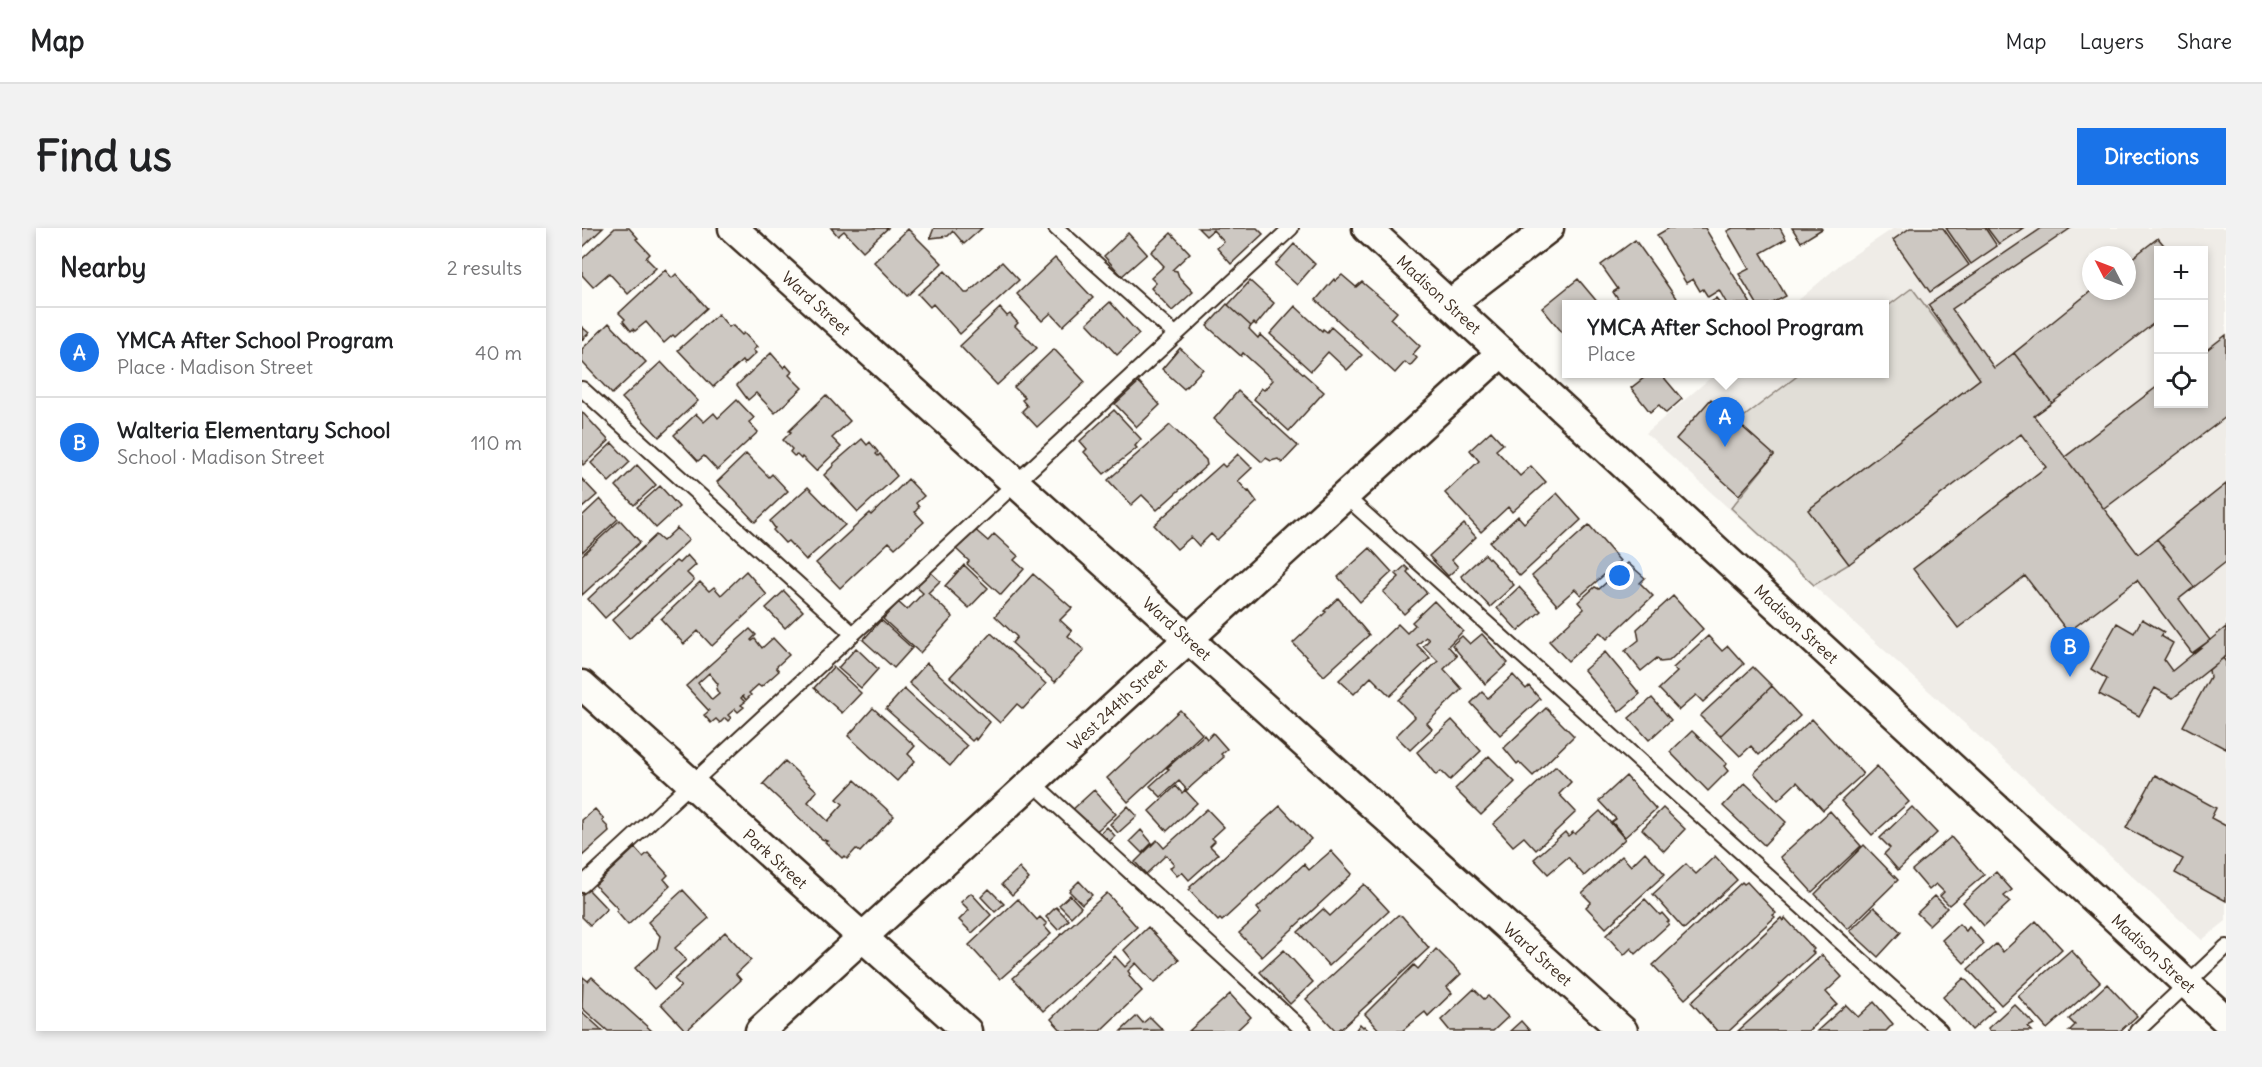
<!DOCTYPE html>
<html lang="en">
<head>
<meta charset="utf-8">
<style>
  body { margin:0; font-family:Delius,sans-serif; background:#f2f2f2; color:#202124 }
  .controls { position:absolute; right:18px; top:18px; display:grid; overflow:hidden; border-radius:0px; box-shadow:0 3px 9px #0003 }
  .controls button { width:54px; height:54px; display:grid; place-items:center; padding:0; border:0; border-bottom:2px solid #e0e0e0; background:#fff; color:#202124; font:30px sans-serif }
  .compass { position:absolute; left:1500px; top:18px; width:54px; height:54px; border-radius:50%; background:#fff; box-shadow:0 3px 9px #0003; rotate:312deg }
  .you { position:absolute; left:1038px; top:348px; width:21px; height:21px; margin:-15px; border:4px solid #fff; border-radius:50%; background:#1a73e8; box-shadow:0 0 0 9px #1a73e833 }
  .badge { display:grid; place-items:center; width:39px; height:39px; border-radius:50%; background:#1a73e8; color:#fff; font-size:20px; font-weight:700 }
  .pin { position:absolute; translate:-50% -50px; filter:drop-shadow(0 2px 3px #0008) }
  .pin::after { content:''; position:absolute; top:32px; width:21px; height:18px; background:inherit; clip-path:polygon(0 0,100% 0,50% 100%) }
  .popup { position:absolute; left:980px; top:72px; width:327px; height:78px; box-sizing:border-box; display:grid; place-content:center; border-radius:0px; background:#fff; filter:drop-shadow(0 2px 4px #0005); font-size:20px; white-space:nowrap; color:#757577 }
  .popup b { font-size:22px; color:#202124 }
  .popup::after { content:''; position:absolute; left:50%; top:100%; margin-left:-12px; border:12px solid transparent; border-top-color:#fff }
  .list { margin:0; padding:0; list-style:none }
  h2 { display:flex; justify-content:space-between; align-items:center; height:78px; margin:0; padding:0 24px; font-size:26px }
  h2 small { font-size:20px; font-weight:400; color:#757577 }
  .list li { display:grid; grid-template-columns:39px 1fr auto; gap:18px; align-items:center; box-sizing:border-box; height:90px; padding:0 24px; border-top:2px solid #e0e0e0 }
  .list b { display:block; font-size:22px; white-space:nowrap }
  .list p { margin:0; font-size:20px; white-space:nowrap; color:#757577 }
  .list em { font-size:20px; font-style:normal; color:#757577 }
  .icon { flex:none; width:33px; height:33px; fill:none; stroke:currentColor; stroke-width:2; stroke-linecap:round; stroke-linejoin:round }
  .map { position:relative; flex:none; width:1644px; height:803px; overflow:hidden; border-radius:0px }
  header { display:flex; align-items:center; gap:36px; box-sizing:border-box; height:84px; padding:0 30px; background:#fff; border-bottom:2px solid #e0e0e0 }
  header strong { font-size:28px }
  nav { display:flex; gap:33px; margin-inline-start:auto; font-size:21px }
  .intro { display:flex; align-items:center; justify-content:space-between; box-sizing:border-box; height:144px; padding:0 36px }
  h1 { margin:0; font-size:42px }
  .button { padding:15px 27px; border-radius:0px; background:#1a73e8; color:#fff; font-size:21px; font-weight:700 }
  main { display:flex; gap:36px; padding:0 36px }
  aside { flex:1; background:#fff; border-radius:0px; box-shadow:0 3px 9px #0003 }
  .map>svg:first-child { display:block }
  .built { fill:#efece7; fill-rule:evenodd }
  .green { fill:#e1ded7; stroke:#8e847a; stroke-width:1.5 }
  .building { fill:#cdc8c2; stroke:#3b2a1e; stroke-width:1.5; fill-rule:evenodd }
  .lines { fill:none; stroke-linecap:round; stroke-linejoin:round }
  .service-casing { stroke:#3b2a1e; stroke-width:18 }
  .minor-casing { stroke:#3b2a1e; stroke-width:33 }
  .service { stroke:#fdfcf7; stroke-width:14 }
  .minor { stroke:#fdfcf7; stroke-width:28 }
  .labels { text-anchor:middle; stroke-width:6; stroke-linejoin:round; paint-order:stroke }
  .street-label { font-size:16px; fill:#3b2a1e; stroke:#fdfcf7 }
</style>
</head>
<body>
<header>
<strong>Map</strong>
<nav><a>Map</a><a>Layers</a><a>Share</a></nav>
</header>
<div class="intro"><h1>Find us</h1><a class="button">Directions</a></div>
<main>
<aside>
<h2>Nearby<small>2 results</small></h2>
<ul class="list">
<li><span class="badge">A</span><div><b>YMCA After School Program</b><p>Place · Madison Street</p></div><em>40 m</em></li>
<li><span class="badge">B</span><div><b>Walteria Elementary School</b><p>School · Madison Street</p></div><em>110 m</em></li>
</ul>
</aside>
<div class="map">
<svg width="1644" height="803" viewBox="0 0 1644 803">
  <rect width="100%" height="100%" fill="#fdfcf7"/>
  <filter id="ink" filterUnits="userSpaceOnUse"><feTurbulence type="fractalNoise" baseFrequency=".0167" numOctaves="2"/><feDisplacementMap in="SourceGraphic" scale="12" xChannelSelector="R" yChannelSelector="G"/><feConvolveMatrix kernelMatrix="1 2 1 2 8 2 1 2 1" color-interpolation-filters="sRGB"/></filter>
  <g filter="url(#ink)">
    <path class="built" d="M1312 0H1644V693L1620 712 1064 205 1133 146H1302V76H1212L1261 34ZM1576 22H1622V176H1576ZM1509 27H1545V63H1509Z"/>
    <path class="green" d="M1330 60 1398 151 1227 282 1267 336 1232 357 1149 280 1192 227 1155 194 1218 146H1302V81Z"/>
    <path class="building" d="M0 0H21L0 20Z
      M33 0H47L56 10 54 11 68 26 64 30 74 40 46 66 27 45 11 59 0 47V31Z
      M249 0H306L281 23 262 3 256 8Z
      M352 0H400L382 16 371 3 366 8 348 10Z
      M616 0H675L681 6 649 36 635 20 642 14 631 2 624 8Z
      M1087 0H1123L1169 76H1145L1137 62 1126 69 1121 61 1118 63 1111 51 1104 55 1075 7Z
      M1151 0H1198L1204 11 1179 25 1204 68 1189 76H1175L1157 46 1167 41 1145 3Z
      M1210 0H1239L1240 1 1219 14Z
      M1328 0H1361L1387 37 1348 64 1311 12Z
      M1364 0H1403L1415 18 1389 36Z
      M1405 0H1441L1417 16Z
      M1460 0H1489L1370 81 1412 140 1432 125 1470 175 1452 188 1556 326 1575 311 1612 359 1597 371 1628 412 1610 425 1555 352 1486 404 1443 348 1376 400 1331 341 1464 239 1439 206 1267 336 1226 282 1398 151 1346 77Z
      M326 1 360 35 325 68 292 34Z
      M546 5 565 26 540 48 522 28Z
      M589 5 608 25 590 42 595 43 597 49 611 64 590 83 569 60 574 55 569 50 582 38 569 24Z
      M1576 10 1586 22H1576V92L1470 175 1432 125 1509 63H1545V34Z
      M1053 12 1083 54 1098 76H1039L1031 64 1036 61 1019 37Z
      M712 16 733 36 715 57 693 37Z
      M473 30 511 70 481 98 469 85 460 93 435 66Z
      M420 34 437 52 378 106 351 76 348 79 336 66 363 43 383 65H386Z
      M83 42 90 50 94 46 125 80 93 109 91 107 82 115 64 94 53 103 51 101 49 103 41 93 43 91 37 85Z
      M760 47 774 59 780 54 815 84 809 91 838 118 831 126 835 130 828 138 823 134 813 145 734 72 752 51 753 53Z
      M996 51 1017 76H984V109L960 80Z
      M668 53 692 75 674 97 672 95 669 98 646 77Z
      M1134 70 1139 76H1124Z
      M528 74 557 106 535 127 505 95Z
      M645 76 669 98 667 101 676 110 678 107 742 164 707 203 672 171 679 160 682 162 691 152 661 125 659 128 625 98Z
      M713 78 740 103 741 101 745 104 749 99 780 127 765 142 746 124 729 143 688 106Z
      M418 80 425 88 428 86 436 95 433 98 455 120 415 157 378 118Z
      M136 86 147 99 150 97 160 107 162 105 175 119 171 122 174 125 162 136 160 133 131 159 96 122Z
      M27 95 64 134 30 166 0 134V121Z
      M0 99 7 105 0 112Z
      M1644 107V189L1522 281 1483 229 1576 158V176H1622V124Z
      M598 120 621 141 602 161 580 141Z
      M472 121 503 154 455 199 440 183 445 178 440 172 443 170 432 159Z
      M189 125 202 140 204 137 210 144 207 147 220 160 193 185 174 165 166 172 155 157Z
      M79 134 116 173 77 209 40 170Z
      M1067 146H1079L1100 171 1084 185 1077 177 1068 184 1049 160Z
      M557 154 578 177 555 199 533 176Z
      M656 163 716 218 700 235 696 231 689 233 684 230 680 234 632 191Z
      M244 167 268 193 250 210 259 219 234 243 220 229 219 231 215 227 212 228 208 224 210 221 201 212 209 204 207 203Z
      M1129 171 1192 227 1157 267 1094 211Z
      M155 172 172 190 167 194 176 204 135 242 122 228 116 233 92 207 114 186 122 194 132 185 136 190Z
      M532 182 559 211 553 218 555 220 522 246 502 224 505 221 498 213Z
      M0 184 27 213 1 237 0 236Z
      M588 197 624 232 625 237 575 282 560 267 549 277 526 252Z
      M909 203 921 216 914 222 938 248 949 238 964 254 930 284 926 279 899 304 863 265 897 233 888 222Z
      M280 211 285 217 288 214 296 224 294 226 296 228 298 226 315 248 276 284 242 247 252 237 251 236Z
      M30 215 48 234 27 254 9 235Z
      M164 226 187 249 190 246 206 263 173 294 135 254Z
      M656 226 670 240 656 253 666 264 667 263 675 274 635 312 629 306 617 318 609 309 595 321 572 297 640 236 643 239Z
      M55 237 74 257 52 277 34 258Z
      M0 251 15 267 0 280Z
      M326 251 342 268 334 275 337 279 333 284 342 294 313 320 307 314 258 360 234 335 288 285 289 287 310 267Z
      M1644 256V334L1612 359 1575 311Z
      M78 258 97 279 74 300 55 279Z
      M226 259 263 297 224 332 206 313 203 315 191 302 193 300 188 293Z
      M975 265 999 292 938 348 908 314 936 288 942 295Z
      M18 271 36 291 0 324V288Z
      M38 292 58 314 0 367V327Z
      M882 296 894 309 870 332 876 339 866 348 847 328Z
      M1007 297 1038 333 999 367 993 361 975 377 950 348Z
      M95 300 107 312 23 390 6 371 74 307 81 313Z
      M391 300 406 313 412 306 436 328 432 332 442 341 419 367 385 336 387 333 373 320Z
      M788 320 810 344 778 374 756 349Z
      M903 326 932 357 908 379 879 348Z
      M105 327 114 337 105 345 112 352 47 411 30 392 94 333 97 335Z
      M1046 335 1063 350 1058 355 1071 368 1025 411 1018 404 986 433 967 413 1002 381 996 374 1013 359 1017 361Z
      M382 337 406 360 387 380 363 358Z
      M823 338 827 342 825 344 845 365 822 386 801 364 817 349 814 346Z
      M346 342 358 353 346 365 371 389 338 425 301 391 316 374 325 382 341 365 332 357Z
      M164 343 185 367 130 418 116 403 102 416 79 391 118 354 127 363 132 359 139 367Z
      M451 346 490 380 478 392 490 403 486 408 502 422 473 454 430 415 435 409 413 388Z
      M937 359 959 383 936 403 915 380Z
      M202 363 221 383 203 400 184 380Z
      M1091 368 1121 401 1087 433 1078 434 1075 430 1059 443 1043 423 1057 412 1055 401Z
      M756 370 787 407 742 448 711 415 744 384 742 383Z
      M852 373 881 403 866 418 875 428 862 441 880 461 845 495 850 501 828 522 814 508 833 489 816 472 856 433 841 418 847 412 844 409 835 417 848 430 808 468 789 449 772 466 757 452 816 396 825 405 833 397 830 394Z
      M1560 391 1582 404 1579 408 1591 415 1582 432 1590 443 1644 399V428L1591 470 1573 460 1557 488 1517 466 1525 451 1509 441 1535 395 1552 405Z
      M299 392 330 420 312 440 281 412Z
      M168 401 174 407 169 412 170 413 173 411 180 420 191 410 207 427 194 439 197 443 179 459 176 457 167 465 169 467 164 472 161 468 159 470 163 474 159 477 162 479 156 484 153 481 146 487 149 490 146 493 143 490 138 495 134 491 129 495 122 487 127 483 104 458ZM127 445 136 456 134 461 137 466 130 472 116 455Z
      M409 405 464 456 441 481 435 476 418 495 368 449Z
      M900 406 926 435 903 456 870 417 880 408 888 416Z
      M1126 408 1140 423 1146 418 1162 436 1121 474 1114 467 1097 482 1077 461 1095 444 1091 440Z
      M274 420 296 441 279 460 256 440Z
      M1023 424 1058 466 1037 484 1002 442Z
      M1641 430 1644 434V521L1601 498 1628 449 1627 442Z
      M345 435 408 494 394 512 393 510 390 513 327 455Z
      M251 439 279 465 260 485 232 460Z
      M1171 439 1190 458 1138 508 1118 488Z
      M931 447 944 461 947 458 958 471 918 507 889 475 900 464 906 470Z
      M1190 458 1218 488 1177 527 1169 518 1158 528 1138 508Z
      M322 461 385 518 368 538 304 481Z
      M1070 470 1089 492 1067 512 1047 490Z
      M291 480 333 518 326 526 333 533 315 553 266 508Z
      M964 480 992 508 951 548 937 534 935 536 922 520Z
      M598 482 620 506 546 574 525 550Z
      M1230 491 1281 546 1241 582 1215 554 1196 572 1172 545Z
      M870 492 899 523 868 552 859 543 854 547 835 524Z
      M1110 503 1145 536 1142 538 1146 543 1126 563 1088 524Z
      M631 505 645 521 639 526 642 529 605 562 597 553 579 569 568 558 587 541 585 540 622 507 625 511Z
      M907 528 933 554 899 587 873 561Z
      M203 533 235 563 226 574 246 593 261 576 255 571 273 552 312 588 278 624 274 621 265 631 262 628 260 630 243 614 245 613 240 611 181 556Z
      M974 538 989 554 977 566 994 584 954 622 942 609 931 618 911 596Z
      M1295 538 1327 574 1290 607 1259 573Z
      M1573 547 1634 580 1629 590 1644 598V673L1593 645 1601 631 1544 600Z
      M1044 548 1074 581 1043 609 1030 594 1034 591 1017 573Z
      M1163 555 1204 594 1182 617 1141 578Z
      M594 558 600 565 603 562 615 575 585 603 567 583Z
      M512 562 534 586 510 607 489 583Z
      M546 578 555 588 536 605 528 596Z
      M698 578 729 611 640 693 638 691 636 693 607 662 609 660 608 659Z
      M1330 579 1355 605 1316 642 1302 626 1308 620 1298 610Z
      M1081 580 1103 601 1082 623 1060 601Z
      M13 581 22 591 20 593 26 599 27 604 0 628V592Z
      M625 581 642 599 630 610 633 613 628 618 636 626 607 652 600 644 595 648 588 640 592 636 584 627 564 646 553 634 575 612 582 620Z
      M1018 583 1043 611 1002 648 986 629 966 646 952 631 983 604 986 608 991 604 993 606Z
      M1248 583 1279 618 1230 664 1198 629Z
      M525 599 533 608 525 616 517 607Z
      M559 602 570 615 560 625 548 613Z
      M1369 609 1402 647 1367 677 1358 668 1362 664 1354 656 1347 662 1330 642Z
      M1282 617 1316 652 1266 701 1233 666Z
      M53 620 61 629 66 625 86 647 82 651 88 658 46 697 34 683 36 681 13 657Z
      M749 623 770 646 680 729 657 705 679 685 675 680 722 636 727 642Z
      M1063 624 1083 646 1024 700 1004 679 1009 674 1000 665 1040 628 1049 638Z
      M1133 628 1155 652 1102 701 1071 666 1104 636 1114 646Z
      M437 640 447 651 430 667 420 656Z
      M1414 644 1430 662 1422 668 1428 674 1402 698 1381 674Z
      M497 653 510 667 500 676 487 663Z
      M1160 654 1162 656 1165 654 1194 685 1191 687 1193 689 1103 771 1071 737Z
      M782 656 807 683 747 738 716 704 741 681 748 688Z
      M6 661 25 681 8 697 0 689V667Z
      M407 661 422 676 413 684 399 669Z
      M101 662 127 690 93 720 104 732 72 761 53 740 75 720 78 708 66 694Z
      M389 665 409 687 390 705 377 692 387 682 379 674Z
      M525 665 555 699 461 783 431 750Z
      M488 667 499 679 489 689 477 677Z
      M1353 668 1365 680 1347 697 1335 685Z
      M436 671 455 692 458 689 465 696 462 698 469 706 418 751 387 717Z
      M1063 671 1078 687 1080 685 1087 693 1085 694 1087 696 1054 726 1049 720 1042 727 1024 707Z
      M474 679 487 692 476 702 464 689Z
      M1292 679 1319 704 1296 729 1268 703Z
      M816 687 820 688 847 720 759 801 758 800 754 803 724 771Z
      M1199 690 1201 693 1203 690 1232 721 1230 723 1232 725 1147 803H1135L1109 774Z
      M1454 693 1480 721 1419 777 1386 741 1414 716 1421 724Z
      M1377 696 1384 703 1387 699 1402 716 1382 735 1360 712Z
      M566 699 597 732 572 755 554 735 546 743 548 746 547 748 560 763 518 803H480L469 791 533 728 543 739 550 732 542 722Z
      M143 704 169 732 154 746 159 752 104 803 79 776 99 758 92 751Z
      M854 721 879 746 865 759 870 765 846 788 843 784 820 803H798L783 786 832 737 836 741Z
      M702 722 731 754 708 776 678 744Z
      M1489 722 1518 754 1465 801 1436 768Z
      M1240 727 1260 749 1244 764 1255 776 1226 803H1156Z
      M1 749 6 753 10 749 70 803H26L0 780Z
      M1382 750 1412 782 1390 802 1361 769Z
      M1525 756 1555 788 1538 803H1487L1493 797 1487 791Z
      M892 761 902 771 906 768 926 789 911 803H868L859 792Z
      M648 766 669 789 654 803H607Z
      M1292 774 1311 796 1304 803H1235L1264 777 1276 789Z
      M1432 776 1452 796 1446 799 1450 803H1408L1406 800Z
      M0 784 21 803H0Z
      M555 788 561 795 568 789 581 802 539 803Z
      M939 793 948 803H928Z
      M778 796 781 799 782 798 787 803H773Z"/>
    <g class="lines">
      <defs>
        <path id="service" d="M474 0 594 107
          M0 161 271 406
          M763 268 1358 803
          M450 554 722 803
          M0 657 709 0
          M1555 803 1644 719"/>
        <g id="minor">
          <path id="s1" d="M151 0 1041 803"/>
          <path id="s2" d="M785 0 1644 792"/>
          <path d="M868 76 967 0"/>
          <path id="s3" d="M0 457 385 803"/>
          <path id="s4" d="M178 803 920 124"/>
        </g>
      </defs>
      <use href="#service" class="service-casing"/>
      <use href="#minor" class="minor-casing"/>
      <use href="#service" class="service"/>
      <use href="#minor" class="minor"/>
    </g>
  </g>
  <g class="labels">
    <g class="street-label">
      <text dy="6" stroke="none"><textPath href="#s2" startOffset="98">Madison Street</textPath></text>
      <text dy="6" stroke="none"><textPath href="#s1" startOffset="112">Ward Street</textPath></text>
      <text dy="6" stroke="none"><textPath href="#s2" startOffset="584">Madison Street</textPath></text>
      <text dy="6" stroke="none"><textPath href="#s1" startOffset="598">Ward Street</textPath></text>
      <text dy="6" stroke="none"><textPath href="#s4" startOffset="484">West 244th Street</textPath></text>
      <text dy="6" stroke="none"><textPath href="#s3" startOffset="260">Park Street</textPath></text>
      <text dy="6" stroke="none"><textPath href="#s2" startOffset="1070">Madison Street</textPath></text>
      <text dy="6" stroke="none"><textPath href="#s1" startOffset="1084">Ward Street</textPath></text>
    </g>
  </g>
</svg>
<div class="controls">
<button>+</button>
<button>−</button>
<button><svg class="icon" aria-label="locate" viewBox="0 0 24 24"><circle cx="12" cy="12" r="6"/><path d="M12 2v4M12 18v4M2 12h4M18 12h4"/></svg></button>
</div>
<svg class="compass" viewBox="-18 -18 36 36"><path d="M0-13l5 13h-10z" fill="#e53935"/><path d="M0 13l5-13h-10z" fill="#757577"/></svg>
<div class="you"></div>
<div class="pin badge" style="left:1143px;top:219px">A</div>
<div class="popup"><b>YMCA After School Program</b>Place</div>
<div class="pin badge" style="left:1488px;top:449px">B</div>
</div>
</main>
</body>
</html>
